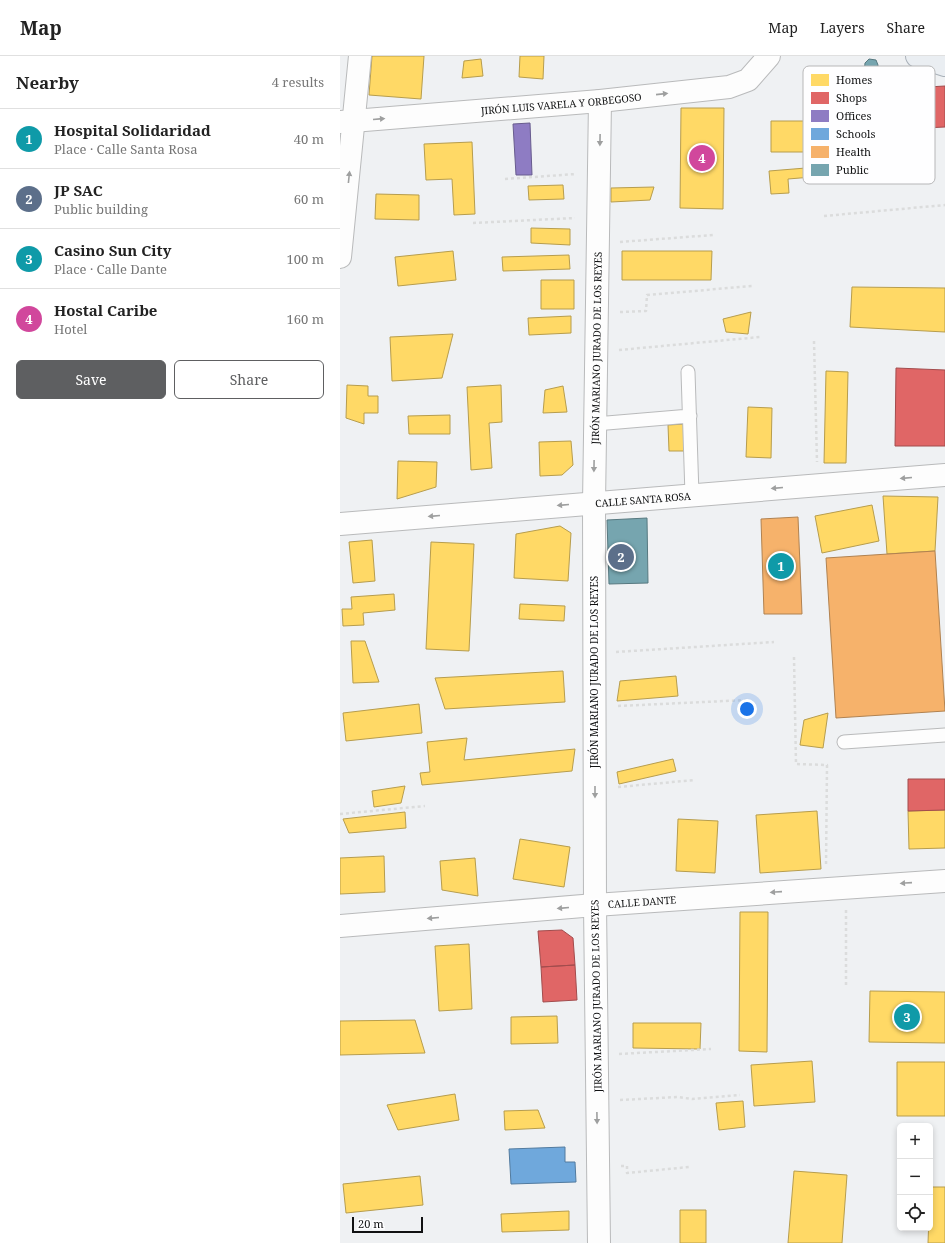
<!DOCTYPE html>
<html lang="en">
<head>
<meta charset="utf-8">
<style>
  body { margin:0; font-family:"Noto Serif",serif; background:#f2f2f2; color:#222 }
  .controls { position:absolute; right:12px; bottom:12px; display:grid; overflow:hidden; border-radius:6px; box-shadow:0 2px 6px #0003 }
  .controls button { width:36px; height:36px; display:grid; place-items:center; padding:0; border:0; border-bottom:1px solid #e0e0e0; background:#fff; color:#222; font:20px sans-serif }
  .scale { position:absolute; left:12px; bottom:10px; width:71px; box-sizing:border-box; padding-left:4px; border:2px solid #101112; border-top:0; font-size:11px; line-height:14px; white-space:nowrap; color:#101112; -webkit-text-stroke:3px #fefeff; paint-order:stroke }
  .you { position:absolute; left:407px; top:653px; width:14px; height:14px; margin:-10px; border:3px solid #fff; border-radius:50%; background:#1a73e8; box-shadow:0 0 0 6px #1a73e833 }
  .badge { display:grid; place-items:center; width:26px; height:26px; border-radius:50%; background:#5e5f61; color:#fff; font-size:13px; font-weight:700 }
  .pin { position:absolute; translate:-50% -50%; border:2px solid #fff; box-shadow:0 1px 4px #0006 }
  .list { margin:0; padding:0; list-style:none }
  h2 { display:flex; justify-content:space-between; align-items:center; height:52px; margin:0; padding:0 16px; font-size:17px }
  h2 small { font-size:13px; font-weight:400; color:#767676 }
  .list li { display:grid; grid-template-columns:26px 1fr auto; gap:12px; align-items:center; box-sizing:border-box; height:60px; padding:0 16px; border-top:1px solid #e0e0e0 }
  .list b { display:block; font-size:15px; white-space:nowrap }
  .list p { margin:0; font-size:13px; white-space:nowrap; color:#767676 }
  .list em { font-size:13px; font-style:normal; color:#767676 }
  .actions { display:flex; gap:8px; padding:12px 16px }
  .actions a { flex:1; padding:9px 0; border:1px solid #5e5f61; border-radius:6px; text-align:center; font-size:14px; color:#5e5f61 }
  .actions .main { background:#5e5f61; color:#fff }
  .icon { flex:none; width:22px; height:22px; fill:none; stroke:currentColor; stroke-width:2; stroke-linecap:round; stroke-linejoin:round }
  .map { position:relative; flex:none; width:605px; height:1187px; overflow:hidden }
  header { display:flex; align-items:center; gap:24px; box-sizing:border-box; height:56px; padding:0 20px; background:#fff; border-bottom:1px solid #e0e0e0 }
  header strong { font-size:19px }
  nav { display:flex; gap:22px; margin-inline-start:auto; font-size:14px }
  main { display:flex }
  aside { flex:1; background:#fff }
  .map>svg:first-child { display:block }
  .homes { fill:#ffd966; stroke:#b79d4d }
  .shops { fill:#e06666; stroke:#a24c4d }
  .offices { fill:#8e7cc3; stroke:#685c8e }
  .schools { fill:#6fa8dc; stroke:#527b9f }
  .health { fill:#f6b26b; stroke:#b18250 }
  .public { fill:#76a5af; stroke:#577980 }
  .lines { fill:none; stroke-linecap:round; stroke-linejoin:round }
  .lane-casing { stroke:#b9babb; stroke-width:15 }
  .street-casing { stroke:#b9babb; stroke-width:24 }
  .primary-casing { stroke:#a9b1b9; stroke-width:24 }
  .path { stroke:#dbdcdc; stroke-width:2.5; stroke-dasharray:3 3; stroke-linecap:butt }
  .lane { stroke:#fdfdfd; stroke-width:13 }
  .street { stroke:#fdfdfd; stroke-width:22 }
  .primary { stroke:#eaeef2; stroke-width:22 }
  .oneway { fill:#9e9f9f }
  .labels { text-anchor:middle; stroke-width:4; stroke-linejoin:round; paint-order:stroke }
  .street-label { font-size:10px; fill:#101112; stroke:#fefeff }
  .key { fill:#fefeff; stroke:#b7b7b8; stroke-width:1 }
  .key-label { font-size:11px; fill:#101112 }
</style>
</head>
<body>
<header>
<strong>Map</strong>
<nav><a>Map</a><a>Layers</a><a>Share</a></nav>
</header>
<main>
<aside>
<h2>Nearby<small>4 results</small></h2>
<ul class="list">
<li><span class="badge" style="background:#0f9aa8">1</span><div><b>Hospital Solidaridad</b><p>Place · Calle Santa Rosa</p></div><em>40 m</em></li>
<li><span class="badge" style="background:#5c6f8a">2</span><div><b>JP SAC</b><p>Public building</p></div><em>60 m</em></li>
<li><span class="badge" style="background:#0f9aa8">3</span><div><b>Casino Sun City</b><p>Place · Calle Dante</p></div><em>100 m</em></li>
<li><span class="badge" style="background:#d1479c">4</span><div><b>Hostal Caribe</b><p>Hotel</p></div><em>160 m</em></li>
</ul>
<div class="actions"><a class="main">Save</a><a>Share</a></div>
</aside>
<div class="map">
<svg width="605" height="1187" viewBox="0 0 605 1187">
  <rect width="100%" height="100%" fill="#eff1f3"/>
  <path class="homes" d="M32 0H84L81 43 29 39Z
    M180 0H204L203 23 179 21Z
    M141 3 143 20 122 22 124 5Z
    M341 52H384L383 153 340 152Z
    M431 65H471V96H431Z
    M132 86 135 158 114 159 112 123 86 124 84 88Z
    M478 111 472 121 448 123 449 137 431 138 429 115Z
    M223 129 224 143 189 144 188 130Z
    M314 131 310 144 271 146V132Z
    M36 138 79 139V164L35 163Z
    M191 172 230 173V189L191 187Z
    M113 195 116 224 58 230 55 201Z
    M282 195H372L371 224H282Z
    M229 199 230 213 163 215 162 201Z
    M201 224H234V253H201Z
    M512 231 605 232V276L510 271Z
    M411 256 408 278 386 276 383 263Z
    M231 260V277L189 279 188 262Z
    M113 278 102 322 52 325 50 281Z
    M486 315 508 316 506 407H484Z
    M7 329 28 330V340H38V357H24V368L6 362Z
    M161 329 162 366 149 367 152 412 131 414 127 331Z
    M223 330 227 356 203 357 205 334Z
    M408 351 432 352 431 402 406 401Z
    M110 359V378H69L68 360Z
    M346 368 347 395H329L328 369Z
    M231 385 233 409 222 419 200 420 199 386Z
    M58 405 97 406 96 431 57 443Z
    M543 440 598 441 595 495 547 498Z
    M532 449 539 485 482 497 475 460Z
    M220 470 231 477 228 525 174 522 176 478Z
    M32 484 35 525 13 527 9 486Z
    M91 486 134 488 129 595 86 593Z
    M54 538 55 554 23 557 24 569 3 570 2 553H12L11 541Z
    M180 548 225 550 224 565 179 563Z
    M11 585H25L39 626 13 627Z
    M223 615 225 646 105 653 95 622Z
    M336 620 338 640 277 645 280 625Z
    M79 648 82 677 6 685 3 657Z
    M488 657 483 692 460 689 464 664Z
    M127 682 124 704 235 693 232 715 82 729 80 717 90 716 87 686Z
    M333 703 336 715 279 728 277 716Z
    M65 730 61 747 34 751 32 735Z
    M605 754V792L569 793 568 755Z
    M477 755 481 813 420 817 416 759Z
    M65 756 66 772 9 777 3 763Z
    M338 763 378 765 375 817 336 815Z
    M180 783 230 791 224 831 173 823Z
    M44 800 45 836 0 838V802Z
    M135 802 138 840 102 834 100 805Z
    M400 856H428L427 996 399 995Z
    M129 888 132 953 99 955 95 890Z
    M530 935 605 936V987L529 986Z
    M217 960 218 987 171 988V961Z
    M75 964 85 997 0 999V965Z
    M293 967H361L360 993 293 992Z
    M472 1005 475 1046 414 1050 411 1009Z
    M557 1006H605V1060H557Z
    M115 1038 119 1064 58 1074 47 1049Z
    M403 1045 405 1071 379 1074 376 1047Z
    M198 1054 205 1072 165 1074 164 1055Z
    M454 1115 507 1119 502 1187H448Z
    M80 1120 83 1149 6 1157 3 1128Z
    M590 1131H605V1187H588Z
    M340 1154H366V1187H340Z
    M229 1155V1174L162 1176 161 1158Z"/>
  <path class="shops" d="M605 30V71L538 74 536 34Z
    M556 312 605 314V390H555Z
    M568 723H605V754L568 755Z
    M222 874 233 882 235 909 201 911 198 875Z
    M235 909 237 944 203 946 201 911Z"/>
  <path class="offices" d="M190 67 192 119H176L173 68Z"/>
  <path class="schools" d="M225 1091V1106H235L236 1126 171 1128 169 1093Z"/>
  <path class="health" d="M458 461 462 558H424L421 463Z
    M595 495 605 655 496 662 486 502Z"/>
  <path class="public" d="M529 3 536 4 538 9 536 30 523 29 525 7Z
    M307 462 308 527 269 528 267 464Z"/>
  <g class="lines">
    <defs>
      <path id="lane" d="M348 316 352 439
        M255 368 350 360
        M504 686 605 679"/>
      <g id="street">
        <path id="s1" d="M0 66 260 45 389 31 408 24 429 0"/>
        <path d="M0 201 20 0"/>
        <path id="s2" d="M0 468 605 419"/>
        <path id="s3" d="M0 870 255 849 605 825"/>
        <path id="s4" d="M259 1187 255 849 254 447 260 45"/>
      </g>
      <path id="primary" d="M577 0 605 9"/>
    </defs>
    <use href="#lane" class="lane-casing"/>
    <use href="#street" class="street-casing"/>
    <use href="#primary" class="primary-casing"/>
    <path class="path" d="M165 123 236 118
      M484 160 605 149
      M133 167 235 162
      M280 186 373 179
      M280 256 306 255 307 239 412 230
      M474 285 477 406
      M279 294 420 281
      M276 596 434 586
      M454 601 456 708 487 709 486 811
      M278 650 407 644
      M278 731 355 724
      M0 758 85 750
      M506 854V930
      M279 998 371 993
      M280 1044 338 1041 352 1043 400 1039
      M281 1110H287V1117L349 1111"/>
    <use href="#lane" class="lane"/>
    <use href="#street" class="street"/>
    <use href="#primary" class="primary"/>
  </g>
  <defs><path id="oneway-solid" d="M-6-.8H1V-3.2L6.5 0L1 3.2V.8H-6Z"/></defs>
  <g class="oneway">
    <use href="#oneway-solid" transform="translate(322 38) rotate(-6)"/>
    <use href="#oneway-solid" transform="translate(39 63) rotate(-5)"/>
    <use href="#oneway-solid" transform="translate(260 84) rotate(91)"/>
    <use href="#oneway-solid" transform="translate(9 121) rotate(-84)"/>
    <use href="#oneway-solid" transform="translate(254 410) rotate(91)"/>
    <use href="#oneway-solid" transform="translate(566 422) rotate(175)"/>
    <use href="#oneway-solid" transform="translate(437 432) rotate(175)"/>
    <use href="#oneway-solid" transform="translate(223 449) rotate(175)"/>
    <use href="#oneway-solid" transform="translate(94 460) rotate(175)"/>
    <use href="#oneway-solid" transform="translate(255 736) rotate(90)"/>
    <use href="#oneway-solid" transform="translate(566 827) rotate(176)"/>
    <use href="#oneway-solid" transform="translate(436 836) rotate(176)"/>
    <use href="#oneway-solid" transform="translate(223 852) rotate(175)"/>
    <use href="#oneway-solid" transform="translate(93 862) rotate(175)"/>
    <use href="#oneway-solid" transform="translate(257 1062) rotate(89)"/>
  </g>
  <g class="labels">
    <g class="street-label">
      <text dy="4" stroke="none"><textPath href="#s1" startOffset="222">JIRÓN LUIS VARELA Y ORBEGOSO</textPath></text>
      <text dy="4" stroke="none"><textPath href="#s4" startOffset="895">JIRÓN MARIANO JURADO DE LOS REYES</textPath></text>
      <text dy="4" stroke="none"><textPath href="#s2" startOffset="304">CALLE SANTA ROSA</textPath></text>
      <text transform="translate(254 616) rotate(-90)" y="4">JIRÓN MARIANO JURADO DE LOS REYES</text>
      <text dy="4" stroke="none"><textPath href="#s3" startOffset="303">CALLE DANTE</textPath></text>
      <text transform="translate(256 940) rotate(-91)" y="4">JIRÓN MARIANO JURADO DE LOS REYES</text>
    </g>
  </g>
  <rect x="463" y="10" width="132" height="118" rx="6" class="key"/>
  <rect x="471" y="18" width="18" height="12" fill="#ffd966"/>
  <rect x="471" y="36" width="18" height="12" fill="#e06666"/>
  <rect x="471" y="54" width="18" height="12" fill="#8e7cc3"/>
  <rect x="471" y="72" width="18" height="12" fill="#6fa8dc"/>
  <rect x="471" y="90" width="18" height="12" fill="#f6b26b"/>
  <rect x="471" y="108" width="18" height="12" fill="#76a5af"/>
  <g class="key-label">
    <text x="496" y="28">Homes</text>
    <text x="496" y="46">Shops</text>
    <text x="496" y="64">Offices</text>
    <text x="496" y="82">Schools</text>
    <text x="496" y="100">Health</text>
    <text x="496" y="118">Public</text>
  </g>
</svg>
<div class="controls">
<button>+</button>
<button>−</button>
<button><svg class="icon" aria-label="locate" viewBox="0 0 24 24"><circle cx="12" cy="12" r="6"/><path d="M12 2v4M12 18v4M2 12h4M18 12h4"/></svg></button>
</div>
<div class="scale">20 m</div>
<div class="you"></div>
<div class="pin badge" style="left:441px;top:510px;background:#0f9aa8">1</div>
<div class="pin badge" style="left:281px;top:501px;background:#5c6f8a">2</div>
<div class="pin badge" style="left:567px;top:961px;background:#0f9aa8">3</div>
<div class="pin badge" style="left:362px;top:102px;background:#d1479c">4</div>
</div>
</main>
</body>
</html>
